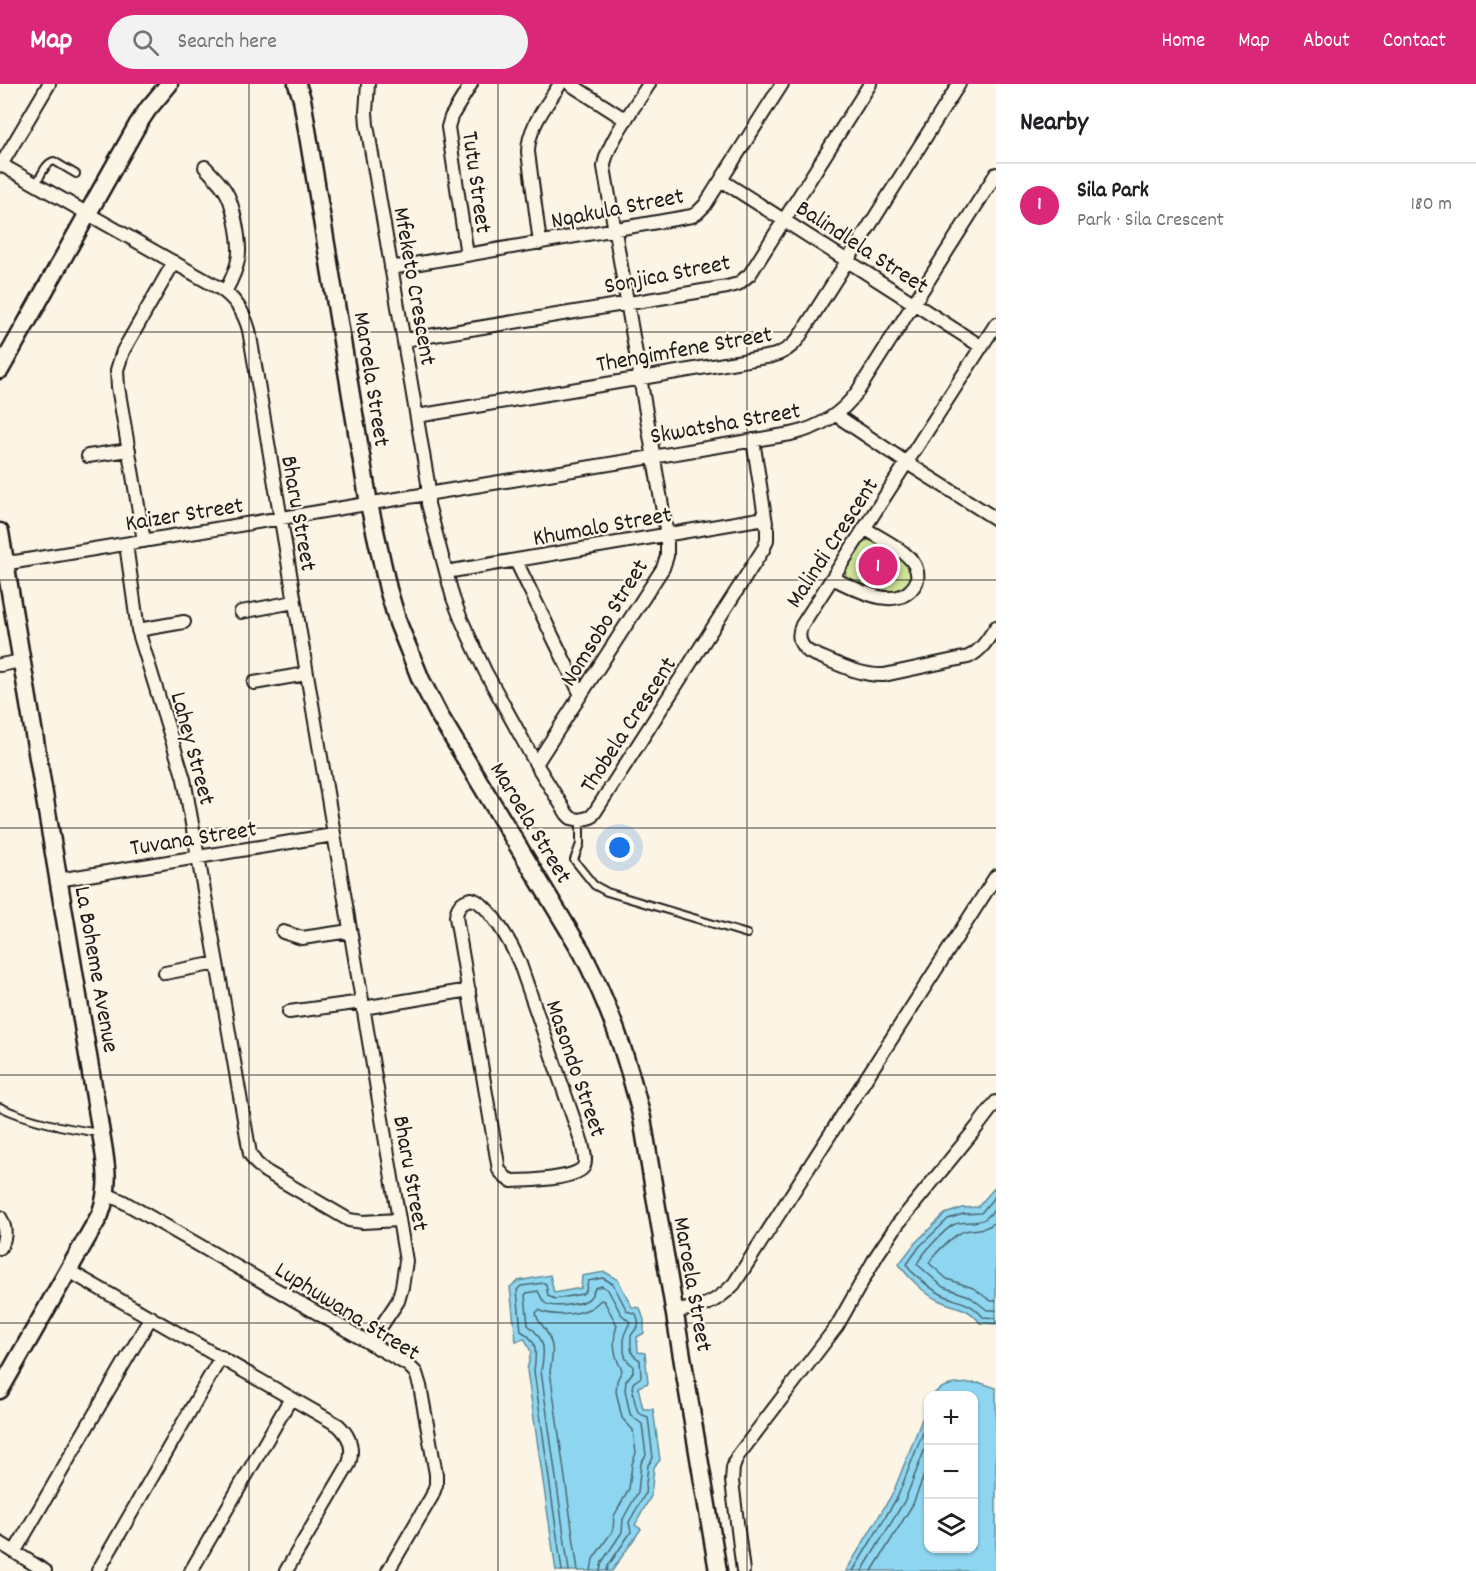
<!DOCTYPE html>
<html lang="en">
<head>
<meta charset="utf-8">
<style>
  body { margin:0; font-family:Dekko,sans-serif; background:#f2f2f2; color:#202124 }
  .controls { position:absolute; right:18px; bottom:18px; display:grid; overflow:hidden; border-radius:12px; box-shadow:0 2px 4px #0004 }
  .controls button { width:54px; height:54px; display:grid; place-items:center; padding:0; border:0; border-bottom:2px solid #e0e0e0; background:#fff; color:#202124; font:30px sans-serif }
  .you { position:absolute; left:620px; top:764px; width:21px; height:21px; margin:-15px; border:4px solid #fff; border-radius:50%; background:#1a73e8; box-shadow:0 0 0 9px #1a73e833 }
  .badge { display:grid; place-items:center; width:39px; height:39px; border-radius:50%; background:#db2777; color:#fff; font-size:20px; font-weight:700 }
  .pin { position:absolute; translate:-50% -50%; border:3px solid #fff; box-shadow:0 2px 6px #0006 }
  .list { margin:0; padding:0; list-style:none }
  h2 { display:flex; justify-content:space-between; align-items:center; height:78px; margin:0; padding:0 24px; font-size:26px }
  h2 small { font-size:20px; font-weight:400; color:#757577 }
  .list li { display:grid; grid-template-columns:39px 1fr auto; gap:18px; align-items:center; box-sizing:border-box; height:84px; padding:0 24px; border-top:2px solid #e0e0e0 }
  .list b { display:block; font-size:22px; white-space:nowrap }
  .list p { margin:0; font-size:20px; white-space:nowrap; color:#757577 }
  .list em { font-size:20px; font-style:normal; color:#757577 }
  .icon { flex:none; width:33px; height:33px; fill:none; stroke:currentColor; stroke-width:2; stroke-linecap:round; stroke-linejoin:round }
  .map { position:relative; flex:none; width:996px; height:1487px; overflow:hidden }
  header { display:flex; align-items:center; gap:36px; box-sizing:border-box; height:84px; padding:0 30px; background:#db2777; color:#fff }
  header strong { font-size:28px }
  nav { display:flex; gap:33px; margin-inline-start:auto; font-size:21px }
  .search { width:420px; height:54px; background:#f2f2f2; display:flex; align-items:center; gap:15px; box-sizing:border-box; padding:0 21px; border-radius:33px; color:#757577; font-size:22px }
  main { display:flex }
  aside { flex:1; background:#fff }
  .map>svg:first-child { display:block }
  .green { fill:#d1e599; stroke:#76805a; stroke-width:1.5 }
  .water { fill:#8ed6f0; stroke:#608c9b; stroke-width:1.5 }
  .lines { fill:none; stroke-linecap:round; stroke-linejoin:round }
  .shore { stroke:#4a6671; stroke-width:1.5 }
  .lane-casing { stroke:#1c1c1c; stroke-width:10 }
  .street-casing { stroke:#1c1c1c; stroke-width:16 }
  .secondary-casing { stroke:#1c1c1c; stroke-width:21 }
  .lane { stroke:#fcf5e5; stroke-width:6 }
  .street { stroke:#fcf5e5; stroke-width:12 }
  .secondary { stroke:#fcf5e5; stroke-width:16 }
  .grid { fill:none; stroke:#1c1c1c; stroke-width:1.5; stroke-opacity:0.55 }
  .labels { text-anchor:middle; stroke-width:4.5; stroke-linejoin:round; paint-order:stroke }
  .street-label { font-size:24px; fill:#1c1c1c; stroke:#fcf5e5 }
</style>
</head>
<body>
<header>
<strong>Map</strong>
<div class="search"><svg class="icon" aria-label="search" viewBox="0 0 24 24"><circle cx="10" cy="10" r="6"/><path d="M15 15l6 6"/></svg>Search here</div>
<nav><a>Home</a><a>Map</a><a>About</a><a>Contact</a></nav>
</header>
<main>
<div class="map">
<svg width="996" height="1487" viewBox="0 0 996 1487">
  <rect width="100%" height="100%" fill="#fcf5e5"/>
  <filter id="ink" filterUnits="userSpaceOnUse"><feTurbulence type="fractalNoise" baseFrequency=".0167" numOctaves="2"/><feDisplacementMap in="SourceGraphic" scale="12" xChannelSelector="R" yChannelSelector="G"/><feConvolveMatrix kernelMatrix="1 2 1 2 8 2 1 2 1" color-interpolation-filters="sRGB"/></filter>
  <g filter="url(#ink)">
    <path class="green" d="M868 456C877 457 885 464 893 469 897 473 904 476 908 481 912 486 913 492 910 498 900 518 858 505 846 494L845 483 862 459Z"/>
    <path class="water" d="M996 1102V1240L980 1239C968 1222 955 1224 938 1216 926 1211 906 1191 899 1180L916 1158 945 1130 962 1124 978 1123Z
      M605 1188 618 1196 632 1223 640 1224 644 1236V1249L637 1253 638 1268 645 1269 648 1299 638 1303 643 1325H653L660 1376 654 1383 651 1412 635 1441 641 1445 612 1487H556L527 1286 531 1268 525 1255 516 1257 510 1203 518 1197 550 1191 554 1209 581 1204 582 1192Z
      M981 1299 996 1304V1487H846L893 1409 928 1320V1464H974V1312L933 1311C944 1297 964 1300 981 1299Z"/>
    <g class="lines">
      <path class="shore" d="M996 1111 981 1129 963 1130 948 1135 920 1162 907 1180 910 1186C919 1194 930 1205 941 1210 958 1219 969 1216 983 1233L996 1234
        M996 1123C993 1127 990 1131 986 1134 977 1141 963 1136 953 1141 943 1147 922 1170 917 1180L943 1203 969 1212 987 1226H996
        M996 1137C986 1147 977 1144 965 1147 954 1150 935 1169 929 1179L947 1195 973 1204 991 1217H996
        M562 1487 534 1287C536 1269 539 1257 521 1247L517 1206 521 1202 544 1199 546 1200 548 1212 555 1215 582 1210 586 1207 588 1197 603 1194 613 1200 627 1227 636 1230C642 1244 636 1242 631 1252 631 1264 629 1270 640 1276L641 1293C639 1295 635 1297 633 1299 631 1303 636 1326 639 1329 642 1331 645 1332 648 1333L653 1374 648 1381 645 1410 629 1438 631 1448 608 1482 607 1487
        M569 1487 541 1287C545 1267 546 1255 528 1241L525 1211 527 1209 538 1207C540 1211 542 1216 545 1219 552 1225 580 1220 587 1216 592 1213 593 1208 595 1204L602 1202 608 1206 621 1230 630 1238 624 1251V1268L626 1275 633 1282V1288L626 1297 625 1306 630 1330 634 1334 642 1340 646 1371 641 1379 638 1408 623 1435 622 1448 602 1478 600 1487
        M578 1487 550 1287C553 1269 555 1262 545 1245 541 1239 537 1237 536 1229L539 1226C552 1233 575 1231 589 1225 594 1223 597 1219 601 1216L604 1217 617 1241C612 1256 614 1272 622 1286L617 1297 616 1307 622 1334 633 1346 636 1369 632 1380 629 1405 614 1432 613 1446 593 1475 591 1487
        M853 1487 898 1412 928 1336
        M862 1487 905 1416 928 1357
        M872 1487 913 1420 928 1381"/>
      <defs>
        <path id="lane" d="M36 100C41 92 45 79 54 77L76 90
          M580 736V760L574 776 594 801 607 808 747 850
          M0 1023C32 1038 66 1044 100 1049"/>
        <path id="street" d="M368 0 366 28 367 41 428 399V420L453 514 461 535 485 587 536 680 567 730 571 734 580 736 591 733 595 728 764 464 767 456V446L753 356
          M570 0 626 36
          M0 80 219 204C235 214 244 228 249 246L406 1177 402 1203 398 1217 370 1259
          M1 81 49 0
          M205 83C212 91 221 99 226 108 231 116 233 126 235 135 242 167 241 179 225 208
          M721 96 982 263
          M540 159 528 68C528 43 547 21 560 0
          M467 171 448 43 451 33 471 0
          M391 184 692 132 697 129 705 121 782 0
          M996 240 802 541C797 551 799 561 809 568 832 577 858 592 884 591L968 573C981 567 988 555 996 543
          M404 256 727 203 738 200 750 190 870 0
          M836 331 907 379 996 435
          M417 332 772 272C783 269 791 264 798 255L959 0
          M88 372 129 366
          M144 457 118 303 117 286 123 267 174 178
          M126 460 138 546 184 695 217 879 250 1070 256 1079 265 1087 349 1136 363 1138 398 1136
          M0 476 15 478 791 350C819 344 841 331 858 307L996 90
          M516 477 581 611
          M446 488 765 434
          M832 494C854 504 895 529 914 502 919 496 918 487 914 480 906 466 878 453 864 444
          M241 528 294 518
          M138 546 184 538
          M0 581 22 577
          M254 599 306 590
          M536 680 663 484 667 472V451L604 83C605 62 637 19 649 0
          M58 796 333 751
          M471 815C489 818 513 863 520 880L582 1059C583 1066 587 1075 584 1082 579 1095 526 1097 512 1097L506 1094 499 1086 456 833C457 823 461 817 471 815Z
          M283 848 302 854 350 847
          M165 889 217 879
          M363 924 469 906
          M289 928 362 918
          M106 1110 122 1117 408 1281 416 1289 420 1302 436 1390V1401L432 1412 388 1487
          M0 1133C6 1143 6 1154 0 1164
          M69 1187 338 1341C350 1352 354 1364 349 1380L286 1487
          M674 1227C701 1224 715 1220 734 1200L996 792
          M0 1459 45 1487
          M15 1467 151 1233
          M98 1487 221 1273
          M191 1487 291 1314
          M743 1487 732 1397 733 1384 737 1373 837 1242 877 1171 897 1141 977 1043 996 1018"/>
        <path id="secondary" d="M297 0 302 15 369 420 388 505 398 539 421 596 439 631 582 868C610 923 627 973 642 1034L718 1487
          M0 286 138 40 148 25 169 0
          M0 448 101 1049C106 1079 111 1102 100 1131L0 1306"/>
      </defs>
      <use href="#lane" class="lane-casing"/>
      <use href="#street" class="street-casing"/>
      <use href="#secondary" class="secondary-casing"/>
      <use href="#lane" class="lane"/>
      <use href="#street" class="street"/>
      <use href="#secondary" class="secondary"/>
    </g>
  </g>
  <path class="grid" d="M249 0V1487M498 0V1487M747 0V1487M0 248H996M0 496H996M0 744H996M0 991H996M0 1239H996"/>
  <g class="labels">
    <g class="street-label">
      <text transform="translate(478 98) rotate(82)" y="8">Tutu Street</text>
      <text transform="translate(617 123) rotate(-11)" y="8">Nqakula Street</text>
      <text transform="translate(863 162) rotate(33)" y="8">Balindlela Street</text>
      <text transform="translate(667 189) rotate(-11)" y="8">Sonjica Street</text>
      <text transform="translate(416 202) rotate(80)" y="8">Mfeketo Crescent</text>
      <text transform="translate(684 264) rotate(-10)" y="8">Thengimfene Street</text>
      <text transform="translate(373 295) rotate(81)" y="8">Maroela Street</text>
      <text transform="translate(725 338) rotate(-10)" y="8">Skwatsha Street</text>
      <text transform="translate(184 429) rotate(-9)" y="8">Kaizer Street</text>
      <text transform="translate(300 429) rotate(80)" y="8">Bharu Street</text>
      <text transform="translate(602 441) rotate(-10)" y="8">Khumalo Street</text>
      <text transform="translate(831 458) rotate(-57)" y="8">Malindi Crescent</text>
      <text transform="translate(603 538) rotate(-58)" y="8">Nomsobo Street</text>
      <text transform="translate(627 640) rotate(-57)" y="8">Thobela Crescent</text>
      <text transform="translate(194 664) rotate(75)" y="8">Lahey Street</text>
      <text transform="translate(532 738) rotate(59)" y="8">Maroela Street</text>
      <text transform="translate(193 753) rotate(-9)" y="8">Tuvana Street</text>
      <text transform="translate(98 885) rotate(80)" y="8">La Boheme Avenue</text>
      <text transform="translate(577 984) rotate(71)" y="8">Masondo Street</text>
      <text transform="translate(412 1089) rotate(80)" y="8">Bharu Street</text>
      <text transform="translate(694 1200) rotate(80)" y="8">Maroela Street</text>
      <text transform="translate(348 1226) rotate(32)" y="8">Luphuwana Street</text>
    </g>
  </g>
</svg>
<div class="controls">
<button>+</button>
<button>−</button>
<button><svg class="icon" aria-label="layers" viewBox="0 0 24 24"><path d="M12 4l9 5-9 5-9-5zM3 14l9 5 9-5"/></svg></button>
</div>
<div class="you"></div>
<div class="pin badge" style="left:878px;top:482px">1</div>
</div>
<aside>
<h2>Nearby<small></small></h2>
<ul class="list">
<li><span class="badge">1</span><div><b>Sila Park</b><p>Park · Sila Crescent</p></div><em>180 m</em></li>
</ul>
</aside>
</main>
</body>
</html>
